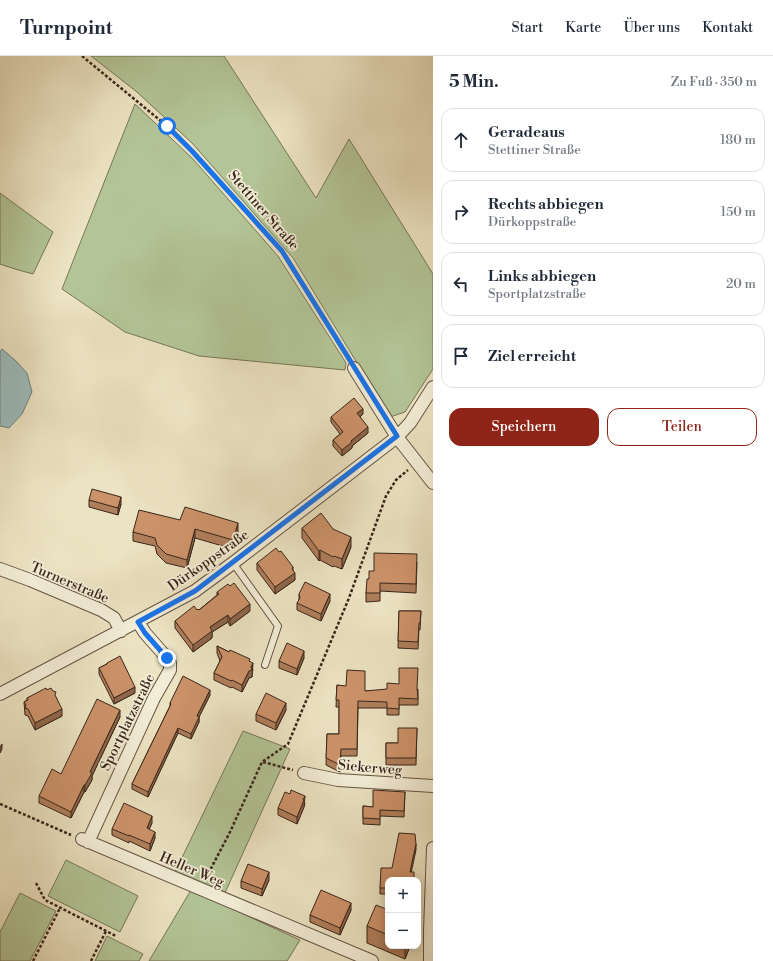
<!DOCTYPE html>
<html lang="de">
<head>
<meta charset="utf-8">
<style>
  body { margin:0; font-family:"Libre Bodoni",serif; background:#f2f2f3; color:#1f2937 }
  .controls { position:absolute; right:12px; bottom:12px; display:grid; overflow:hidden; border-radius:8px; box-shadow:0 2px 10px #0003 }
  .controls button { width:36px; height:36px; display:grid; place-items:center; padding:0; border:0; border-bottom:1px solid #e0e1e3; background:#fff; color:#1f2937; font:20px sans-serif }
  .stop { position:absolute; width:12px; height:12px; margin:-9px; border:3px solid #1a73e8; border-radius:50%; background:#fff }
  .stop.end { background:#1a73e8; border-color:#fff; box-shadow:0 1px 4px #0008 }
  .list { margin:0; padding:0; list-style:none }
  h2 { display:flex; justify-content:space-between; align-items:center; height:52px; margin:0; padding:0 16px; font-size:17px }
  h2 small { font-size:13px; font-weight:400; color:#747a83 }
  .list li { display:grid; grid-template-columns:26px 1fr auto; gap:12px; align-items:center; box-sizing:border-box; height:64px; margin:0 8px 8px; padding:0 8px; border:1px solid #e0e1e3; border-radius:12px }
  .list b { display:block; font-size:15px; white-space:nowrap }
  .list p { margin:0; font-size:13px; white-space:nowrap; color:#747a83 }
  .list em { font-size:13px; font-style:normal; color:#747a83 }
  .actions { display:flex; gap:8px; padding:12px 16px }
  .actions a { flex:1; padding:9px 0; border:1px solid #8f2418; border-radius:12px; text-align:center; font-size:14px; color:#8f2418 }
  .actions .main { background:#8f2418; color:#fff }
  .icon { flex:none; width:22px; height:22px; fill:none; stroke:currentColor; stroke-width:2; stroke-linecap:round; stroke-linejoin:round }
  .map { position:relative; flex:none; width:433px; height:905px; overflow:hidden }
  header { display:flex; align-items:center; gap:24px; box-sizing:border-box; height:56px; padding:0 20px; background:#fff; border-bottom:1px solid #e0e1e3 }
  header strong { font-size:19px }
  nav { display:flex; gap:22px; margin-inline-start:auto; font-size:14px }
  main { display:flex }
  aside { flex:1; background:#fff }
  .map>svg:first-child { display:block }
  .green { fill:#b3c597; stroke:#767658 }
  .water { fill:#9cbcbd; stroke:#74807c }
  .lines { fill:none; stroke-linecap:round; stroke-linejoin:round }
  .service-casing { stroke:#654; stroke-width:8 }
  .minor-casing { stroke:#654; stroke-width:14 }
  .path { stroke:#39261a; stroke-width:2.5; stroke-dasharray:3 2; stroke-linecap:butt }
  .service { stroke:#f3edd7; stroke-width:6 }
  .minor { stroke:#f3edd7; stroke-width:12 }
  .wall { fill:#af7e5b; stroke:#39261a }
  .shaded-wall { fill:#8f664a; stroke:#39261a }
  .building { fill:#cc926a; stroke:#39261a }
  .route { stroke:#1a73e8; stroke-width:5 }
  .labels { text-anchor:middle; stroke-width:3.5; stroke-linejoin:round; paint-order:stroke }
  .street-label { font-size:14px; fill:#39261a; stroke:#f3edd7 }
</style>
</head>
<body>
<header>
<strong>Turnpoint</strong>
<nav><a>Start</a><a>Karte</a><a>Über uns</a><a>Kontakt</a></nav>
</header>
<main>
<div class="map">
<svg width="433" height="905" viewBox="0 0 433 905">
  <rect width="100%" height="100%" fill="#ece3c2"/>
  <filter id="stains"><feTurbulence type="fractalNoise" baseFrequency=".005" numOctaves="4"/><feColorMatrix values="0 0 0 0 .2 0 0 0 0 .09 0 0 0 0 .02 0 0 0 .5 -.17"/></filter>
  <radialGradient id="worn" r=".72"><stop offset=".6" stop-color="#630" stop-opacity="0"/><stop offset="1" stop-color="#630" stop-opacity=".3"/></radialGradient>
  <path class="green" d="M91 0H224L316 142 349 83 433 218V313L405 356 390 361 293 202 192 87 137 36Z
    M135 48 193 103 278 200 346 307 345 314 199 300 125 276 62 233Z
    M0 137 53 176 33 218 15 213 0 208Z
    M243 675 290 693 224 839 175 816Z
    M66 804 138 840 120 876 48 840Z
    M191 834 300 884 287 905H149Z
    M20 837 56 855 30 905H0V876Z
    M107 880 143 898 139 905H95Z"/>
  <path class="water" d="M2 293 16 305 27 317 32 336 22 358 9 372 0 370V296Z"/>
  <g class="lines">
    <defs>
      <path id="service" d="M233 507 278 570 265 609"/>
      <path id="minor" d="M354 312 397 381 433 427
        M0 513 30 524 101 554 114 562 121 575
        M0 638 195 535 233 507 397 381 410 367 433 331
        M304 717 338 724 433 730
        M82 783 372 905
        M88 786 154 642 170 614V607L167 602 145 577 138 566
        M430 905V875L433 792"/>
    </defs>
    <use href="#service" class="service-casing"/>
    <use href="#minor" class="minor-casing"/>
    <path class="path" d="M82 0 167 70 192 95 282 195 347 301
      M263 706 293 714
      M0 748 71 779
      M206 822 230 776 262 706 288 688 349 542 386 440 396 424 408 414
      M36 827 45 844 116 880
      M33 905 60 852
      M91 905 106 875"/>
    <use href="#service" class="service"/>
    <use href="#minor" class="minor"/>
  </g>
  <path class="wall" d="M363 358 360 361 368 377 352 390V392L342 400 333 390V384L340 378 331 366V361Z
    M89 444 121 448 118 459 89 451Z
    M180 464 238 476 233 493 195 482 187 512 166 507 157 498 155 490 133 485V476Z
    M302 472 333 473 351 491 342 513 334 510 333 511 320 504 319 505 302 482Z
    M279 496 293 515 295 524 275 538 257 514V507Z
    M417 506 416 537 380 535V545L366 546V537L369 523 374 515Z
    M217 536 250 555 230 570 228 566 212 576V582L193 596 175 572V565L197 554H199L217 539Z
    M299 538 330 545 321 565 297 554V547L299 545Z
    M399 555H421L420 574 419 573 418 593 398 592Z
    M217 590 250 606 253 614 252 616V621L249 622 242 636 232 631 231 632 214 624V617L220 605 217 597Z
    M304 602 297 619 279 612V605Z
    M107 607 135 637 114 648 99 618V612L107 608Z
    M337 629 365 635 418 633V649H399V659H387V652H358L357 700H341L340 716 326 709 327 678H339V651H336Z
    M47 634 56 641 62 660 35 674 28 660 25 659 24 646 27 644V642Z
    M210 639 199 661V666L191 683 178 677 148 741 132 733V728L170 650V647Z
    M286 654 276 674 256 665V658Z
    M120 661 92 720V724L85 736H84L71 762 39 747V740L61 718Z
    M417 672 416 709H386V687H398Z
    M405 736 404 761 380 760V769L363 768V750L373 751Z
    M305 747 304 751 297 768 278 759V752Z
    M152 767 149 773 155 782 150 795 129 785V787L112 779V773Z
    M416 794 388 824V838H380V832L392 812Z
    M269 824 262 840 241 832V825Z
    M388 847V890H410L405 903 367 887V870L386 853Z
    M351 854 340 879 310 866V859Z"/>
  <path class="shaded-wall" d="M363 353V358L357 363V357Z
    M368 371V377L352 390V392L342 400V394L351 385Z
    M121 441V448L118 459V452Z
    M238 467V476L233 493V484Z
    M195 473V482L187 512V504Z
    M351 481V491L342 513V503Z
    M320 494V504L319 505V495Z
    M293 511V517H295V524L275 538V531Z
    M330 538V545L321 565V558Z
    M250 548V555L230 570V563Z
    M228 559V566L212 576V582L193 596V589L210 571Z
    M304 595V602L297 619V613Z
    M253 607 252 621 249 622 242 636V629Z
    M135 631V637L114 648V642Z
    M210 634V639L199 661V666L191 683V678L197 660Z
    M286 647V654L276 674V667Z
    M62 653V660L35 674V667Z
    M120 654V661L92 720V724L85 736V729L90 716Z
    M178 672V677L148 741V736Z
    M2 688V693L0 697V691Z
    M84 729V736L71 762V756Z
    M305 740 304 751 297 768V761Z
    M152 760V767L147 778V772Z
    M155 776V782L150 795V788Z
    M416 788V794L410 822V816Z
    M269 816V824L262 840V833Z
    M351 847V854L340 879V872Z
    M405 890H410L405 903Z"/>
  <path class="building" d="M354 342 363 353 357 357 368 371 351 385 352 386 342 394 333 384 343 376 331 361Z
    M92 433 121 441 118 452 89 444Z
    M185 451 238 467 233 484 195 473 187 504 166 498 157 489 155 482 133 476 139 454 180 464Z
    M321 457 333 473 351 481 342 503 334 500 333 501 320 494 319 495 302 472Z
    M276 492 279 496 281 495 293 511 292 513 295 517 275 531 257 507Z
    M374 497 417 498 416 528 380 527V537H366L367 523H369V515H374Z
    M305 526 330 538 321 558 297 547 300 542 299 538Z
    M234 527 250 548 230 563 228 559 210 571 212 575 193 589 175 565 194 550 197 554 198 553 199 554 219 538 217 536 228 528 230 530Z
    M399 555H421L420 567H419L418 586 398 585Z
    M287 587 304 595 297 613 279 605Z
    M217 590 229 596 230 594 250 603 249 605 253 607 251 611 252 614 249 615 242 629 232 624 231 625 214 617 222 601Z
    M120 600 135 631 114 642 99 612 107 608V607Z
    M399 612H418L417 632 418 643 399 642V653L387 652V646L358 645 357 693H341L340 709 326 702 327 678H339V644H336L337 629 346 630 347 614 365 615V635L387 633V627L399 628Z
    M183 620 210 634 197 660 199 661 191 678 178 672 148 736 132 728 171 648 170 647Z
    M46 632 47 634 51 632 53 635 56 636 55 639 62 653 35 667 28 653 25 652 26 649 24 646 28 644 27 642Z
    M266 637 286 647 276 667 256 658Z
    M97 643 120 654 90 716 92 717 85 729H84L71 756 39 740 52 713 61 718Z
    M398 672H417L416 702H386V687H398Z
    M291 734 305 740 303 744H304L297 761 278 752 285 736 290 738Z
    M373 734 405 736 404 755 380 754V763L363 762V750L373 751Z
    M124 747 152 760 147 772 155 776 150 788 129 779V780L112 773Z
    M399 777 415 778 416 788 410 816H414V824H388V832H380L381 812H392Z
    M248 808 269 816 262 833 241 825Z
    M321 834 351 847 340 872 310 859Z
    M388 847V879L367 870 376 849 386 853Z"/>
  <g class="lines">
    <path class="route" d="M167 70 192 95 282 195 397 380 233 506 195 535 138 566 145 577 167 602"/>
  </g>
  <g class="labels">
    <g class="street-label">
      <text transform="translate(264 154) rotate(49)" y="5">Stettiner Straße</text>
      <text transform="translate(208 504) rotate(-35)" y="5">Dürkoppstraße</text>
      <text transform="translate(70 526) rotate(23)" y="5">Turnerstraße</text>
      <text transform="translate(127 666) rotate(-64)" y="5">Sportplatzstraße</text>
      <text transform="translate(370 711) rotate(5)" y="5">Siekerweg</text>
      <text transform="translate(192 813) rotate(23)" y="5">Heller Weg</text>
    </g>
  </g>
  <rect width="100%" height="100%" filter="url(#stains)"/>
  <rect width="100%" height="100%" fill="url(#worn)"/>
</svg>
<div class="controls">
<button>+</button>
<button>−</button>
</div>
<div class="stop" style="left:167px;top:70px"></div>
<div class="stop end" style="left:167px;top:602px"></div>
</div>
<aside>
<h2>5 Min.<small>Zu Fuß · 350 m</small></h2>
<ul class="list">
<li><svg class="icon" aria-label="ahead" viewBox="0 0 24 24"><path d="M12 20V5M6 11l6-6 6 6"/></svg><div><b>Geradeaus</b><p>Stettiner Straße</p></div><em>180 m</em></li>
<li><svg class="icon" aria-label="right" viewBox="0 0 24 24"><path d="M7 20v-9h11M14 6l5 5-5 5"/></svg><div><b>Rechts abbiegen</b><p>Dürkoppstraße</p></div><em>150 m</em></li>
<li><svg class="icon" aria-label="left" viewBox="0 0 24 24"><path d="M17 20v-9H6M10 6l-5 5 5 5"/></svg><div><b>Links abbiegen</b><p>Sportplatzstraße</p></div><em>20 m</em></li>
<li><svg class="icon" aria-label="arrive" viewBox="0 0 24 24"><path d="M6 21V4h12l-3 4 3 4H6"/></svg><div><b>Ziel erreicht</b></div></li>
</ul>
<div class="actions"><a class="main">Speichern</a><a>Teilen</a></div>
</aside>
</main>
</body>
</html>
